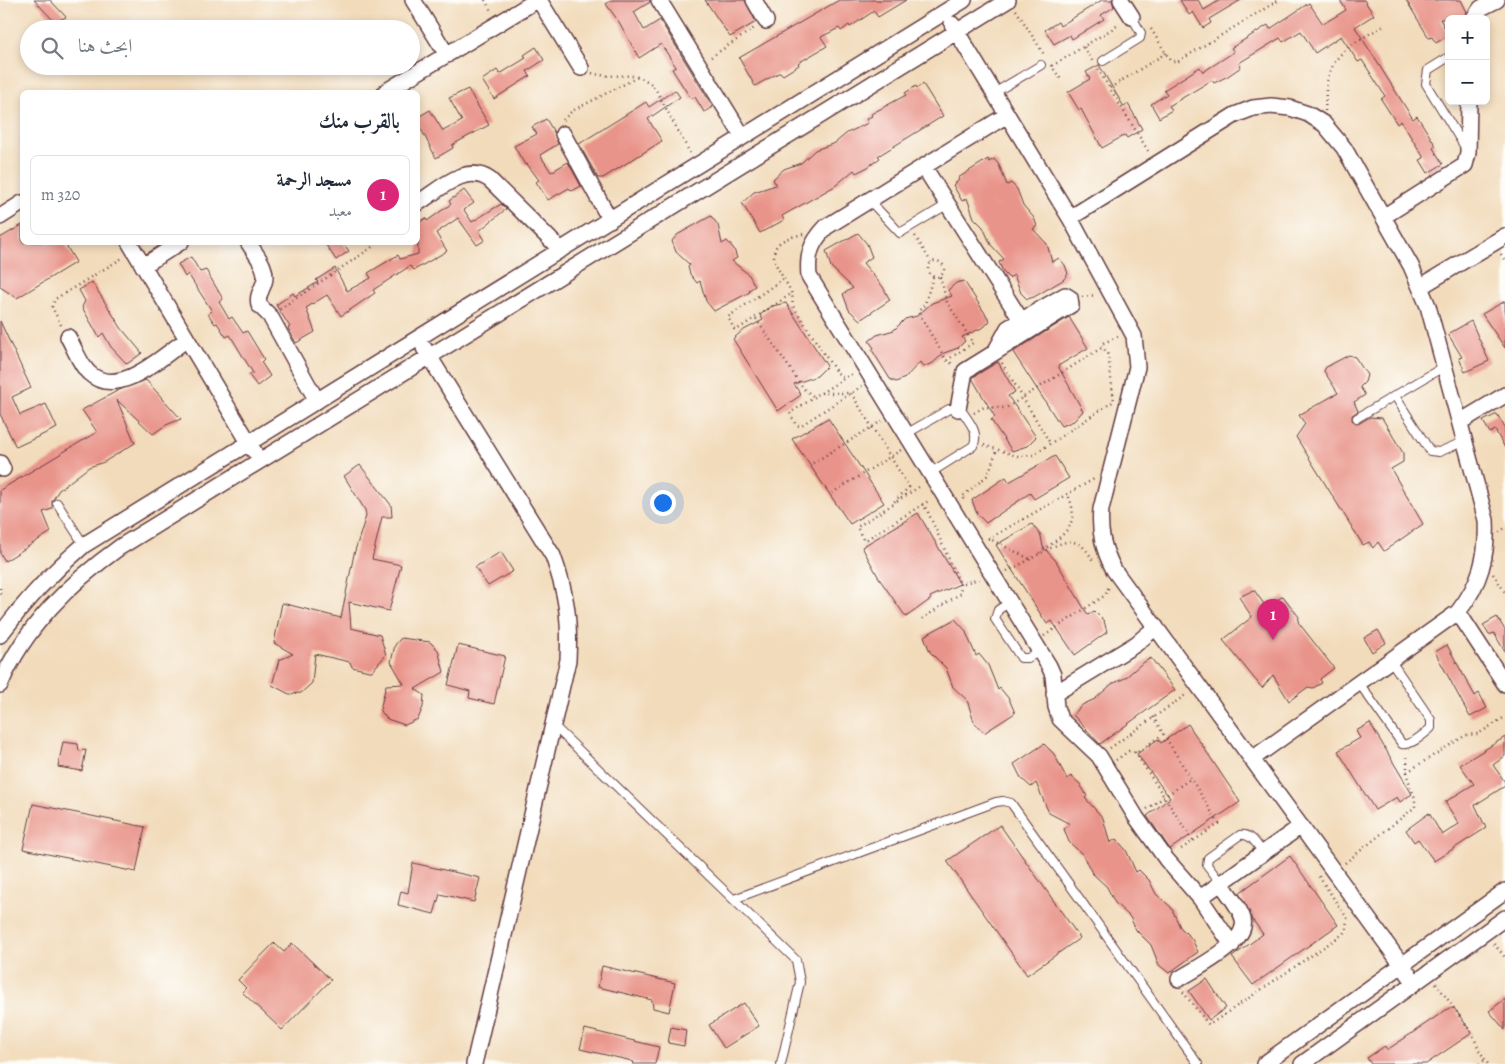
<!DOCTYPE html>
<html lang="ar">
<head>
<meta charset="utf-8">
<style>
  body { margin:0; font-family:Alegreya,Amiri,serif; background:#f6f6f7; color:#1f2937; direction:rtl }
  .controls { position:absolute; right:15px; top:15px; display:grid; overflow:hidden; border-radius:8px; box-shadow:0 2px 8px #0003 }
  .controls button { width:45px; height:45px; display:grid; place-items:center; padding:0; border:0; border-bottom:1px solid #e0e1e3; background:#fff; color:#1f2937; font:25px sans-serif }
  .you { position:absolute; left:662px; top:502px; width:18px; height:18px; margin:-12px; border:4px solid #fff; border-radius:50%; background:#1a73e8; box-shadow:0 0 0 8px #1a73e833 }
  .badge { display:grid; place-items:center; width:32px; height:32px; border-radius:50%; background:#db2777; color:#fff; font-size:16px; font-weight:700 }
  .pin { position:absolute; translate:-50% -41px; filter:drop-shadow(0 1px 2px #0008) }
  .pin::after { content:''; position:absolute; top:26px; width:18px; height:15px; background:inherit; clip-path:polygon(0 0,100% 0,50% 100%) }
  .list { margin:0; padding:0; list-style:none }
  h2 { display:flex; justify-content:space-between; align-items:center; height:65px; margin:0; padding:0 20px; font-size:21px }
  h2 small { font-size:16px; font-weight:400; color:#747a83 }
  .list li { display:grid; grid-template-columns:32px 1fr auto; gap:15px; align-items:center; box-sizing:border-box; height:80px; margin:0 10px 10px; padding:0 10px; border:1px solid #e0e1e3; border-radius:8px }
  .list b { display:block; font-size:19px; white-space:nowrap }
  .list p { margin:0; font-size:16px; white-space:nowrap; color:#747a83 }
  .list em { font-size:16px; font-style:normal; color:#747a83 }
  .icon { flex:none; width:28px; height:28px; fill:none; stroke:currentColor; stroke-width:2; stroke-linecap:round; stroke-linejoin:round }
  .map { position:relative; flex:none; width:1505px; height:1064px; overflow:hidden; direction:ltr }
  .search { position:absolute; background:#fff; box-shadow:0 2px 8px #0003; left:20px; top:20px; width:400px; height:55px; display:flex; align-items:center; gap:12px; box-sizing:border-box; padding:0 18px; border-radius:28px; color:#747a83; font-size:19px }
  .panel { position:absolute; background:#fff; box-shadow:0 2px 8px #0003; left:20px; top:90px; width:400px; height:155px; border-radius:8px; direction:rtl }
  .map>svg:first-child { display:block }
  .building { fill:#e9948a }
  .lines { fill:none; stroke-linecap:round; stroke-linejoin:round }
  .service-casing { stroke:#633b41; stroke-width:10 }
  .minor-casing { stroke:#633b41; stroke-width:18 }
  .path { stroke:#633b41; stroke-width:2.5; stroke-dasharray:1 4; stroke-linecap:butt }
  .service { stroke:#fff; stroke-width:8 }
  .minor { stroke:#fff; stroke-width:15 }
</style>
</head>
<body>
<div class="map">
<svg width="1505" height="1064" viewBox="0 0 1505 1064">
  <rect width="100%" height="100%" fill="#fdfcf7"/>
  <filter id="ink" filterUnits="userSpaceOnUse"><feTurbulence type="fractalNoise" baseFrequency=".02" numOctaves="2"/><feDisplacementMap in="SourceGraphic" scale="10" xChannelSelector="R" yChannelSelector="G"/><feConvolveMatrix kernelMatrix="1 2 1 2 8 2 1 2 1" color-interpolation-filters="sRGB"/></filter>
  <filter id="wash" filterUnits="userSpaceOnUse"><feTurbulence type="fractalNoise" baseFrequency=".0096" numOctaves="4" result="noise"/><feDisplacementMap in="SourceGraphic" scale="20" xChannelSelector="R" yChannelSelector="G"/><feGaussianBlur stdDeviation="1.12" result="paint"/><feColorMatrix in="noise" values="0 0 0 0 0 0 0 0 0 0 0 0 0 0 0 0 0 1.4 0 .05"/><feComposite in="paint" operator="in"/></filter>
  <g filter="url(#wash)">
    <rect width="100%" height="100%" fill="#f2dbbb"/>
    <g id="blocks">
      <path class="building" d="M34 0H50L66 17 55 22Z
        M612 0H650V2L634 12 644 30 660 20 713 107 704 112 695 97 691 99 672 69 676 67 661 44 639 58 619 22 606 4Z
        M705 0H745L756 22 730 37Z
        M839 0H906L878 17 874 11 850 27 849 25 841 31 839 28 821 37 827 46 798 63 799 65 783 75 780 72 755 86 739 58Z
        M1102 0H1112L1114 7 1101 15 1104 19 1072 39 1070 35 1054 44 1045 30 1058 22 1060 26Z
        M1180 0H1198L1204 10 1220 0H1241L1209 19 1211 23 1203 28 1193 12 1189 15Z
        M1340 0H1364L1374 15 1355 27 1413 119 1417 116 1436 146 1433 148 1443 164 1428 173 1420 160 1424 158 1401 121 1397 124 1381 99 1385 96 1362 60 1358 62 1341 36 1315 53 1301 31 1283 42 1280 38 1239 63 1241 67 1228 76 1214 83 1212 80 1169 106 1172 110 1159 118 1151 104 1167 94 1164 90 1200 67 1203 72 1234 52 1231 48 1268 25 1270 29 1309 3 1323 24 1346 10Z
        M1406 0H1461L1467 12 1464 19H1440L1449 35 1436 43 1432 37 1429 38Z
        M536 47 544 60 527 71 530 76 494 99 482 80 497 70 500 74 526 58 524 55Z
        M1099 65 1124 107 1128 104 1142 129 1127 138 1125 135 1102 148 1081 109 1079 110 1068 92 1090 79 1086 72Z
        M923 84 943 116 878 156 880 158 868 167 856 173 854 170 835 186 782 216 784 220 760 233 742 203 754 192 776 185 773 179 784 169 801 163 815 150 835 143 847 133 868 123 866 119 872 116 871 114 906 95 905 93 916 86 917 88Z
        M468 89 489 125 452 145 453 148 436 158 418 123V117L430 110 443 131 462 121 449 98Z
        M675 90 680 97 648 119 662 141 603 178H598L579 144 646 102 649 107Z
        M546 119 554 132 558 144 540 155 551 172 568 162 581 186 572 191 569 188 548 200 536 182 539 180 527 164 525 165 514 146 537 134 532 127Z
        M988 159 989 162 994 159 999 165 1007 185 1011 183 1017 189 1023 205 1034 218 1037 226 1033 229 1047 244 1052 262 1059 258 1065 265 1068 274 1063 280 1034 297 1027 299 1021 293 1014 275 1009 278 1003 272 999 262 1004 259 991 245 983 227 974 218 967 198 962 201 953 185 959 180 958 178Z
        M464 190 474 203 464 210 472 222 501 204 506 209 479 231 485 240 477 245 458 218 436 233 447 251 414 270 410 266 373 290 375 293 341 316 327 295 306 308 315 332 296 343 288 328 290 327 276 305 293 293 295 296 318 282 316 280 335 268 347 291 371 278 368 273 398 255 400 259 418 254V223L426 218 427 221 451 204 449 201Z
        M711 216 718 225 722 244 727 241 734 249 737 258 732 261 749 275 755 286 749 290 750 292 714 311 706 301 700 281 697 283 690 274 688 267 690 265 676 252 672 241 677 235Z
        M22 225V242H64L76 262 17 298 0 287V238Z
        M858 233 867 244 872 257 863 263 883 287 890 300 860 320 849 310 843 294 853 288 831 267 826 251Z
        M324 242H342L349 251 336 260Z
        M191 257 200 272 206 270 223 299 219 302 229 319 232 317 243 333 247 331 264 359 261 362 270 376 257 386 249 375 253 373 230 335 226 337 217 323 215 324 208 314 212 311 188 274 185 277 178 264Z
        M964 281 990 321 984 327 962 337 965 341 958 348 944 353 933 363 923 367 920 362 905 378 896 382 890 379 872 350 874 348 869 341 877 335 894 330 905 319 917 316 932 303 952 296 948 290 956 283Z
        M92 282 122 329 142 353 127 364 111 347 103 333 99 337 82 307 85 301 79 290Z
        M1505 301V348L1482 314Z
        M786 303 827 366 817 376 794 384 801 395 778 411 733 339 742 331 763 320 760 315 772 306Z
        M1069 317 1088 348 1058 366 1083 411 1074 421 1061 426 1013 352Z
        M0 321 31 388 12 397 20 415 46 404 57 428 16 447 0 414Z
        M1471 321 1489 361 1465 372 1459 358 1462 357 1448 334Z
        M1349 355 1355 357 1367 375 1365 382 1360 387 1365 395 1354 402 1358 411 1352 415V420L1358 424 1370 417 1382 418 1403 453V462L1391 469 1423 524 1384 551 1378 542 1373 548 1369 542 1363 545 1296 437 1305 424 1299 415 1338 393 1324 371 1326 367Z
        M998 362 1015 392 1008 396 1036 437 1027 446 1012 451 991 420 995 417 973 380V377Z
        M146 380 181 419 166 425 153 434 117 400 135 443 104 462 89 467 59 490 52 501V509L43 512 51 532 5 561 0 553V490L97 432 82 410 119 390Z
        M1497 414 1505 428V448L1495 430 1490 433 1483 421Z
        M828 418 884 503 850 524 792 439Z
        M1055 456 1069 478 1034 499 1030 493 986 523 977 514 972 500 1006 477 1009 482Z
        M360 465 391 505 392 517H382L372 559 401 565 389 611 349 602 351 628 380 635 386 655 372 671H369L352 667 350 662 315 654 312 683 301 693 289 694 272 685 279 660 293 654 274 643 282 603 341 618 354 554 366 516 365 510 344 476Z
        M918 513 960 584 930 597 931 599 906 617 880 580 862 547Z
        M1032 524 1041 536 1043 547 1056 561 1088 615 1094 611 1104 621 1107 632 1075 655 1052 621 1047 624 996 545Z
        M501 552 513 571 488 586 475 567Z
        M1254 590 1266 607 1283 596 1299 617 1298 622 1334 668 1320 679 1322 683 1313 688 1308 687 1289 701 1273 675 1262 688 1223 640 1252 617 1239 597Z
        M1497 617 1505 630V652L1494 633 1489 635 1483 625Z
        M955 619 965 630 976 656 979 654 988 665 998 690 1000 688 1009 699 1015 713 984 733 974 722 967 700 953 687 946 668 930 652 924 636Z
        M1378 630 1386 643 1372 652 1364 638Z
        M401 638 430 642 438 650 444 672 415 689 424 695 423 707 418 719 405 725 387 719 380 710 386 685 404 684 391 662 395 645Z
        M458 645 505 656 494 704 469 698 470 691 448 685Z
        M1447 645 1475 696 1479 693 1487 708 1470 717 1435 652Z
        M1151 658 1175 690 1100 744 1073 715 1082 705 1095 699 1112 684 1125 678 1141 664Z
        M1370 723 1412 794 1400 802 1397 797 1375 810 1338 751 1360 738 1356 731Z
        M1188 724 1240 802 1170 849 1147 816 1170 798 1137 754 1158 739 1161 743Z
        M1505 737V756L1493 765 1505 782V786L1475 805 1486 828 1434 861 1418 839 1414 842 1406 830 1429 813 1442 835 1459 824 1445 802 1474 784 1460 765Z
        M63 742 78 744 79 751 86 750 82 771 58 767Z
        M1044 744 1054 754 1067 779 1071 776 1080 784 1087 796 1085 798 1103 818 1110 843 1116 839 1126 850 1136 872 1139 870 1149 880 1156 894 1171 907 1180 927 1192 939 1198 952 1169 973 1159 965 1151 945 1136 930 1130 917 1115 903 1107 887 1092 873 1083 855 1069 842 1064 829 1070 824 1049 813 1036 783 1031 787 1021 778 1014 764Z
        M33 804 145 827 136 872 23 849Z
        M1000 825 1080 938 1027 975 947 861Z
        M1290 856 1338 925 1253 985 1232 957 1263 934 1252 919 1239 893Z
        M413 863 480 878 474 902 440 894 434 914 398 905 401 891 408 893Z
        M274 943 284 952 292 943 331 980 282 1030 242 992 246 988 238 980Z
        M602 966 675 983 669 1012 653 1008 652 1000 598 987Z
        M1207 979 1226 1008 1209 1020 1189 991Z
        M1505 999V1030L1489 1011Z
        M744 1003 759 1026 724 1048 709 1025Z
        M1449 1008H1454L1472 1033 1426 1064H1371L1367 1058 1385 1046 1387 1050Z
        M671 1027 686 1030 684 1046 668 1043Z
        M585 1029 659 1047 655 1064H633L634 1062 628 1060 580 1049Z"/>
    </g>
  </g>
  <g filter="url(#ink)">
    <use href="#blocks" fill-opacity="0" stroke="#633b41" stroke-width="1"/>
    <g class="lines">
      <defs>
        <path id="service" d="M1449 57 1428 70 1426 84 1466 149
          M1103 61 1140 38 1141 33 1132 17
          M994 93 1041 65
          M869 200 900 233 948 204
          M1395 396 1430 451 1439 452 1465 441
          M1357 418 1445 366
          M906 434 949 409 962 411C969 422 980 433 973 446L930 473
          M57 503 84 545
          M1010 602 998 610 995 619 1021 658H1028L1040 651
          M1359 683 1402 744C1411 746 1424 734 1431 728V720L1391 661
          M553 725 796 960 800 982 781 1064
          M1221 883 1207 865 1208 858 1240 835C1251 833 1257 845 1263 853
          M734 899 996 802 1003 801 1011 803 1198 1064"/>
        <path id="minor" d="M413 0 447 55
          M539 0 581 68
          M659 0 743 137
          M754 0 766 21
          M1121 0 1132 17
          M1473 19 1481 8 1497 0
          M952 24 1070 218 1134 336 1137 367 1101 509C1099 532 1103 549 1114 570L1415 983
          M385 92 537 0
          M1007 115 826 227C811 243 807 254 809 276L1049 666 1053 675 1056 707 1060 719 1099 756 1136 817 1166 859 1200 898 1232 945
          M563 134 610 220
          M924 167 1021 320
          M418 203C439 190 466 162 490 180L561 250
          M0 217 22 203
          M1383 217 1465 165 1468 153 1469 101
          M1070 218 1235 115 1253 108 1271 106 1290 108 1308 114 1324 124 1344 148 1411 266 1428 306 1486 520C1488 556 1480 584 1458 612L1252 759
          M129 242 254 451
          M248 242C255 254 269 268 264 283 261 292 257 295 259 305L270 316 317 401
          M143 266 181 242
          M1420 287 1505 236
          M68 337C74 347 80 365 89 373 118 400 163 356 187 339
          M424 348 553 556C567 595 570 620 568 660L474 1064
          M958 409 965 371 1071 305 1070 298 1065 295 1008 328 995 352
          M1460 422 1505 395
          M0 463 3 469
          M1458 612 1505 684
          M0 635C25 601 52 572 84 545L964 0
          M0 685C25 626 70 583 120 547L1008 0
          M1054 694 1136 644 1156 627
          M1200 898 1301 826
          M1179 979C1196 968 1249 943 1243 919 1240 907 1228 894 1221 883
          M1264 1064 1505 891
          M1302 1064 1505 918"/>
      </defs>
      <use href="#service" class="service-casing"/>
      <use href="#minor" class="minor-casing"/>
      <path class="path" d="M485 0 491 11
        M1016 10 1045 56
        M1151 29 1170 60 1177 62 1279 0
        M1084 47 1093 62
        M711 57 756 27
        M1051 65 1062 81
        M1052 66 1120 24
        M1098 69 1150 154
        M592 73C616 81 636 67 655 88L690 153
        M1110 88 1166 53
        M1325 111C1326 99 1325 86 1329 75 1336 49 1362 39 1383 26
        M563 120 572 111 640 76
        M803 234C797 236 789 237 784 240 759 254 788 279 792 295 793 298 792 303 793 306L836 372 845 378
        M915 236 931 262
        M1501 254 1505 261
        M928 269a8 8 0 1 1 16 0a8 8 0 1 1-16 0Z
        M933 277 925 304 918 312 946 360 954 365
        M940 277 947 302 973 343 947 360
        M783 279 728 317 734 329H738L791 294
        M1082 297 1096 295
        M280 309 371 248 376 242
        M756 319 804 389 813 396 821 393H851L909 487 892 504
        M61 325 52 307 55 299 124 257
        M1002 363 1050 443
        M821 393 853 373
        M815 397 790 413 796 425 800 426 862 386
        M974 413 984 407 1006 408 1103 347
        M984 445 1017 456 1033 455 1114 401 1108 355 1101 344 1119 336
        M813 463 882 421
        M832 493 901 450
        M964 499 962 497 988 475 997 449
        M897 501 922 485
        M893 504 857 527 863 539H867L930 500
        M922 504 927 510 960 584
        M1499 532 1505 528
        M988 538 1030 559C1056 546 1076 527 1093 561
        M988 539 1094 479
        M1039 553C1062 536 1082 526 1068 495
        M1007 571 1031 559
        M1493 574 1505 592
        M0 588V595
        M922 619 961 593 960 584 979 579
        M1044 636 1104 596 1109 587
        M1153 717 1219 824 1178 851
        M1110 748 1187 694
        M1135 752 1193 841
        M1116 760 1129 751 1138 752 1163 734
        M1407 772 1466 735 1478 734 1505 717
        M1147 809 1190 779
        M1345 863 1415 807V798L1407 776V754
        M1494 944 1505 957
        M1436 983 1473 1035 1479 1050 1488 1064
        M1183 992 1209 1025 1343 934 1346 929 1347 918 1318 875
        M1479 1064 1485 1060"/>
      <use href="#service" class="service"/>
      <use href="#minor" class="minor"/>
    </g>
  </g>
</svg>
<div class="controls">
<button>+</button>
<button>−</button>
</div>
<div class="you"></div>
<div class="pin badge" style="left:1273px;top:640px">1</div>
<div class="search"><svg class="icon" aria-label="search" viewBox="0 0 24 24"><circle cx="10" cy="10" r="6"/><path d="M15 15l6 6"/></svg>ابحث هنا</div>
<section class="panel">
<h2>بالقرب منك<small></small></h2>
<ul class="list">
<li><span class="badge">1</span><div><b>مسجد الرحمة</b><p>معبد</p></div><em>320 m</em></li>
</ul>
</section>
</div>
</body>
</html>
